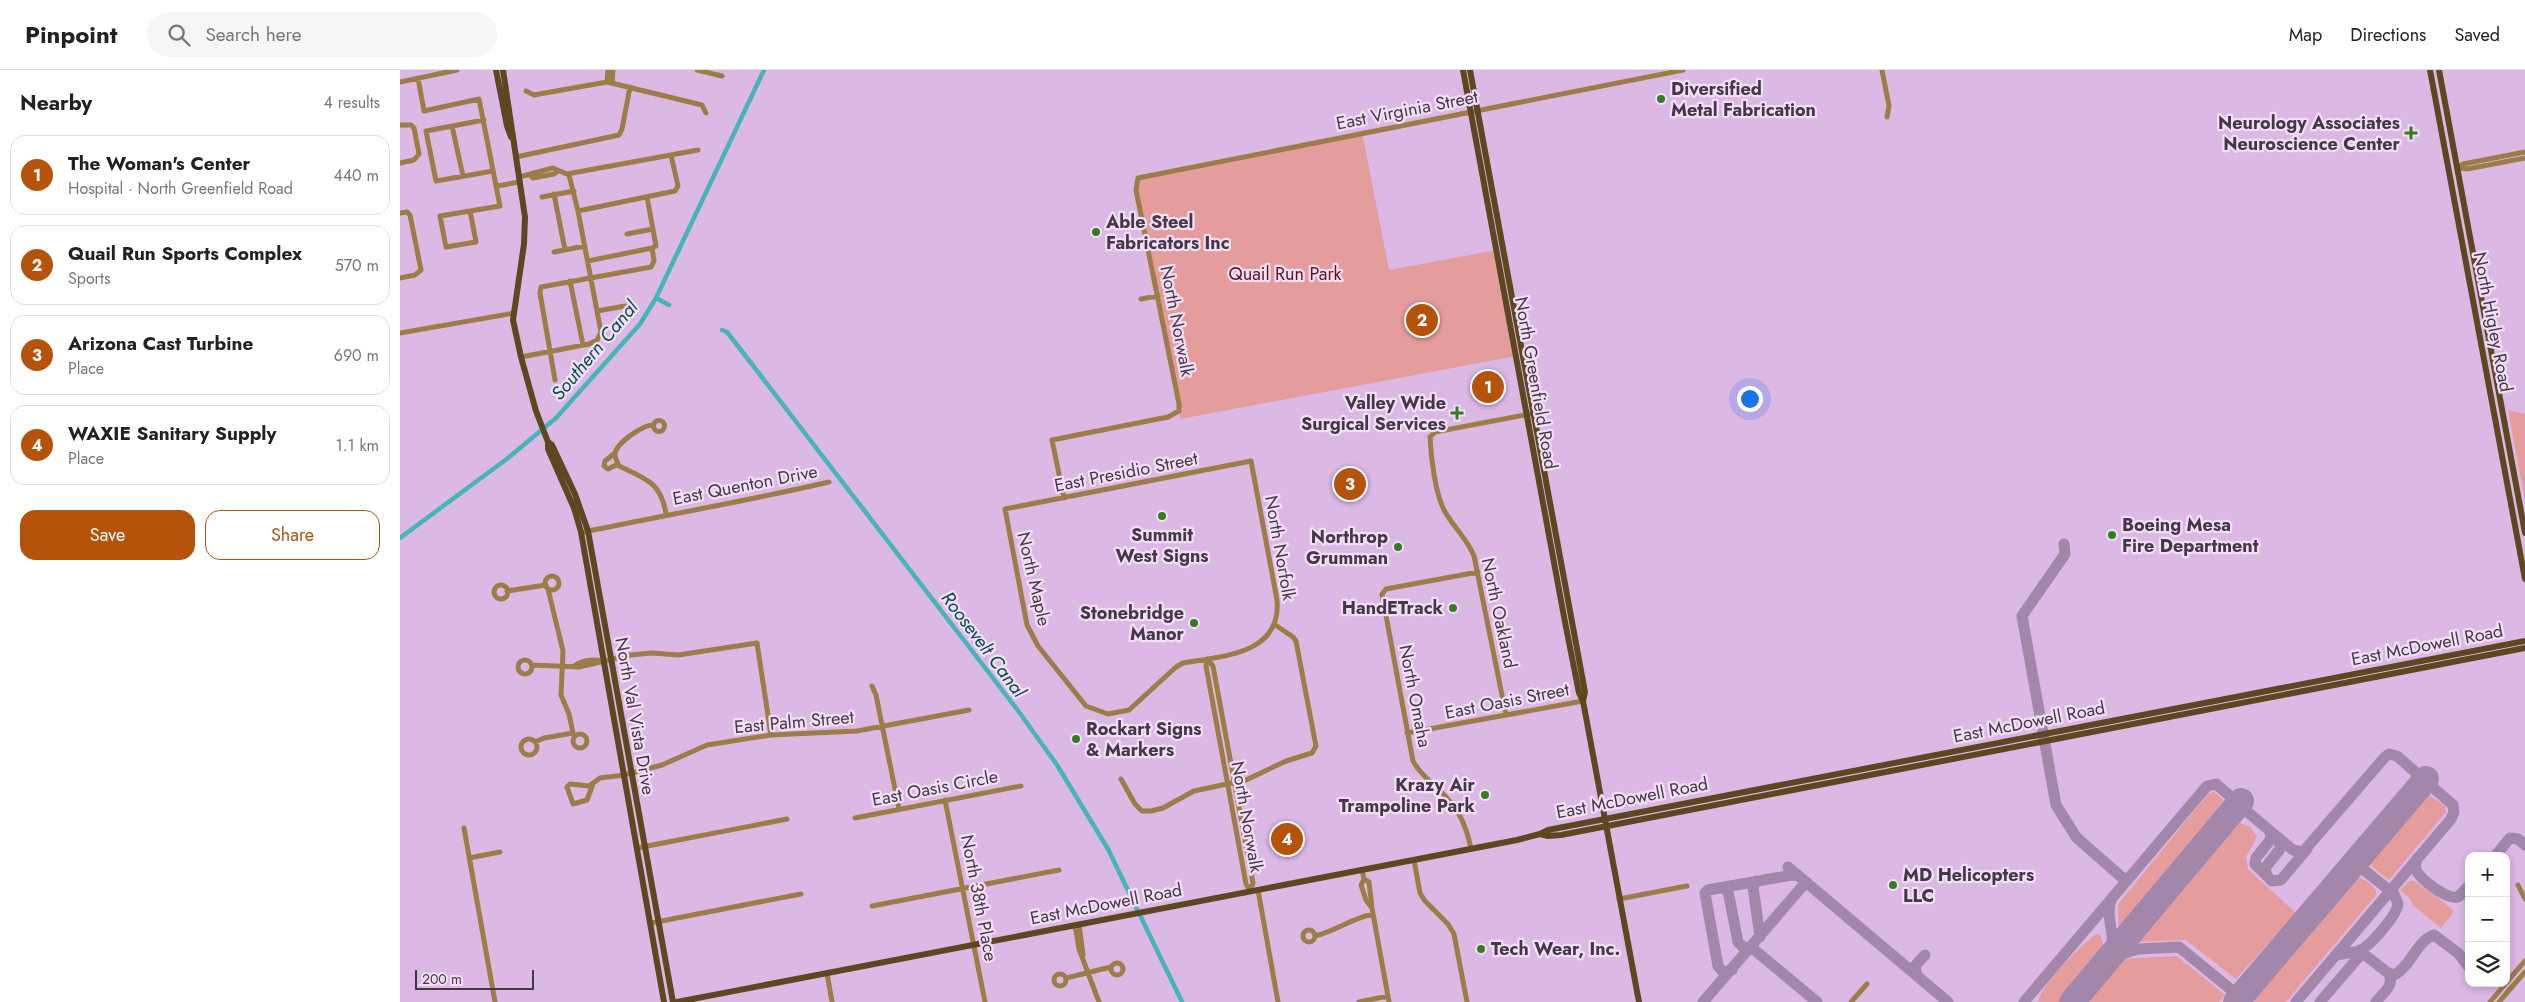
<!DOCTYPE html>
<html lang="en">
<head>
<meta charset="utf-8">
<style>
  body { margin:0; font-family:Jost,sans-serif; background:#f6f6f6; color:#222 }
  .controls { position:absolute; right:15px; bottom:15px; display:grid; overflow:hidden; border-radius:10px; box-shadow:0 2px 8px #0003 }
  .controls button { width:45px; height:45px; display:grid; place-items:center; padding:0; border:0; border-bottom:1px solid #e0e0e0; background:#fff; color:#222; font:25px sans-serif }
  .scale { position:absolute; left:15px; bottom:12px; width:119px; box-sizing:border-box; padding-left:5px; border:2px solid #453648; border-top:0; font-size:14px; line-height:18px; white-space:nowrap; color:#453648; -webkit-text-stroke:4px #f2e0f7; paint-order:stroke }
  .you { position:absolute; left:1349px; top:328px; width:18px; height:18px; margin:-12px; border:4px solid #fff; border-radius:50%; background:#1a73e8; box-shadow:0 0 0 8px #1a73e833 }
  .badge { display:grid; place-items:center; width:32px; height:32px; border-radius:50%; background:#b45309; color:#fff; font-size:16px; font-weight:700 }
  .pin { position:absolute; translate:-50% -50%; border:2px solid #fff; box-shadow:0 1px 5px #0006 }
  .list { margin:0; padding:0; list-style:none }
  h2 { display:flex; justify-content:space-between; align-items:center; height:65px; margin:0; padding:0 20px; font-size:21px }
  h2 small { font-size:16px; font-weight:400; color:#767676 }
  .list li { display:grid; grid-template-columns:32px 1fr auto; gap:15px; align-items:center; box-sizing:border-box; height:80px; margin:0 10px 10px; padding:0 10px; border:1px solid #e0e0e0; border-radius:15px }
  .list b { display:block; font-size:19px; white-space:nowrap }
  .list p { margin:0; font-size:16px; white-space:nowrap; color:#767676 }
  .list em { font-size:16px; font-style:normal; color:#767676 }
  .actions { display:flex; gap:10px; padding:15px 20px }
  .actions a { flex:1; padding:11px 0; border:1px solid #b45309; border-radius:15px; text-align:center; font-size:18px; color:#b45309 }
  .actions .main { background:#b45309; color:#fff }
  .icon { flex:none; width:28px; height:28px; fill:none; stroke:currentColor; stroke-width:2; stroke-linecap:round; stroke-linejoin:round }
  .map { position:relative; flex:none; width:2125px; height:932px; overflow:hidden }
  header { display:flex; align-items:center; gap:30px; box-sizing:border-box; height:70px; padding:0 25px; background:#fff; border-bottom:1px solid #e0e0e0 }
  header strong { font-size:24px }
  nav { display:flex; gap:28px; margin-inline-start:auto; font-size:18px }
  .search { width:350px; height:45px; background:#f6f6f6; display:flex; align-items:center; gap:12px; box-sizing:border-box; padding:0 18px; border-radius:28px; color:#767676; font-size:19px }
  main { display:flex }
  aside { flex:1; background:#fff }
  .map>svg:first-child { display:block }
  .green { fill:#e59c9c }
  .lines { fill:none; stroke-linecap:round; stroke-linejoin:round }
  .canal { stroke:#47b4b9; stroke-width:4.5 }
  .taxiway { stroke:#a387aa; stroke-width:11 }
  .runway { stroke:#a387aa; stroke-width:26 }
  .minor { stroke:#9d7d47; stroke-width:5 }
  .major { stroke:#5d4721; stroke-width:6 }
  .poi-dot { fill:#357b1f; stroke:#f2e0f7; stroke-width:2 }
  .labels { text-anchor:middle; stroke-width:4.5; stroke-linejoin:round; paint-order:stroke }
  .poi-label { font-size:18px; font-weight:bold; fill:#453648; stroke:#f2e0f7; text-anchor:start }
  .street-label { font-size:18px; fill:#453648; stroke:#f2e0f7 }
  .park-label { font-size:18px; fill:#670c1b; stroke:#f2e0f7 }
  .water-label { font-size:19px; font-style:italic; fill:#074b4e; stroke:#f2e0f7 }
</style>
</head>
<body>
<header>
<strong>Pinpoint</strong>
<div class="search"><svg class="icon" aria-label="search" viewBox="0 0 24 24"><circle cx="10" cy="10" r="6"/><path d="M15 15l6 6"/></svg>Search here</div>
<nav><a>Map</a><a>Directions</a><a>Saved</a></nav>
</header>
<main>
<aside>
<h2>Nearby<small>4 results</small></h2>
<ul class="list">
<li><span class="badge">1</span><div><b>The Woman's Center</b><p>Hospital · North Greenfield Road</p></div><em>440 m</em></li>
<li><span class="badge">2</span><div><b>Quail Run Sports Complex</b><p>Sports</p></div><em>570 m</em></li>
<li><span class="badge">3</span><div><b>Arizona Cast Turbine</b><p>Place</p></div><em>690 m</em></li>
<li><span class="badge">4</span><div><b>WAXIE Sanitary Supply</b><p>Place</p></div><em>1.1 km</em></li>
</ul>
<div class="actions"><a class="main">Save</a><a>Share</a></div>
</aside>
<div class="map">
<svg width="2125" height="932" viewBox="0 0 2125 932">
  <rect width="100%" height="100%" fill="#dcb8e5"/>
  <path class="green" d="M962 62 989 200 1097 180 1116 286 780 349 779 334 736 120 738 108Z
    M2108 340 2125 344V430Z
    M1814 722 1824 731V737L1719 861 1718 834 1808 724Z
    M2029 725 2045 736 2046 742 1989 810 1969 794Z
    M1840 753 1850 757 1857 767 1846 787 1848 799 1896 843 1836 909 1786 870 1735 872 1829 760Z
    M1958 808C1965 809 1978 817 1976 825L1886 932H1852Z
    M2009 811H2014C2024 818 2049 835 2054 842L2041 858 2013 835 2010 828 2000 820Z
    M1697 864 1701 866 1704 878 1659 932H1638C1641 915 1682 873 1697 864Z
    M1777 886 1825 925 1819 932H1685L1720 889Z"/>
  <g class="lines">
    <path class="canal" d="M256 228 269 235
      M322 260 327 262 351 293 619 642 657 695 708 779 782 932
      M0 468 108 388 156 348 240 254 256 228 364 0"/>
    <path class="taxiway" d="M1664 474 1665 484 1622 546 1656 735 1676 767 1726 811
      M1838 734 1893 780 1903 782 1984 688 1989 684 1997 686 2053 735 2054 742 2051 749 1896 932
      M1870 761 1871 769 1856 788 1855 794 1872 811 1881 810 1907 779
      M2095 786 2110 768 2118 769 2125 775
      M2017 788C2016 792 2015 795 2016 800 2021 810 2047 830 2058 827L2069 816
      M1954 792 1994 824 1998 834C1997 845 1969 878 1958 881
      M1388 797 1548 932
      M1867 806 1865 798 1880 779 1879 768
      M1356 811 1353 817 1360 867
      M1323 818 1328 821 1338 872 1344 878 1353 876
      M1351 877 1417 932
      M1936 885 1960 881 1988 903 1994 905C2011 897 2016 871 2034 865L2058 883 2067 895
      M1709 888 1738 879 1779 877 1840 927
      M1709 888C1719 869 1703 847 1712 828
      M1332 900 1323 902 1318 896 1305 823 1308 820 1392 805 1399 806
      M1517 906 1515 896 1525 885
      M1303 932 1406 812
      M1624 932 1807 716 1816 714 1839 734
      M1920 932 1963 882
      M1976 932C1983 923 1996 914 1988 903"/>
    <path class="runway" d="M1672 932 1841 731
      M1836 932 2026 709"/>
    <path class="minor" d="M297 0 322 6
      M1482 0 1489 36 1487 47
      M18 8 24 41 79 29 100 136 40 146 46 177 76 172 70 141
      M0 12 57 0
      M207 12 208 0
      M212 13 213 0
      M126 21 134 25 207 12 302 35 306 43
      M84 50 26 61 36 111 93 101
      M0 55H11L14 58 19 84 14 90 0 93
      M52 56 63 106
      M116 87 219 65 222 59 230 17
      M2058 98 2063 94 2125 82
      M2058 98 2067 99 2125 88
      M167 104 298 80
      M130 105 133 108 154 104 158 101
      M119 107 153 98 169 105 178 141 201 262 197 270 189 274 121 287
      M97 116 120 112
      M154 124 165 180
      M142 127 174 121
      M247 127 256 176 252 178
      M178 141 275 121 278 116 271 85
      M0 143 7 142 10 145 21 200 15 205 0 208
      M227 164 253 159
      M154 182 185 176
      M170 211 183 275
      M741 229 758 226
      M197 241 225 236
      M0 263 114 243
      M155 310 140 223 141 217 251 197 254 191 252 178 188 191
      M253.5 356a5.5 5.5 0 1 1 11 0a5.5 5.5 0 1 1-11 0Z
      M253 355C243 355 216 373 215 384 215 388 217 392 219 396 246 409 261 412 266 444
      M215 383 205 391 204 396 208 399 218 394
      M851 391 877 530C882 585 821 586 783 593L776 597 729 640 708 644 686 636 638 576 627 555 605 439Z
      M664 428 652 370 768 347 779 341V334L736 120 738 108 1283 0
      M184 462C266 445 347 431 429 412
      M145 513a7 7 0 1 1 14 0a7 7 0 1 1-14 0Z
      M94 522a7 7 0 1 1 14 0a7 7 0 1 1-14 0Z
      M148 519 163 581 161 625 169 644 173 663
      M107 521 146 515
      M807 589 813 596 853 813 850 821
      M807 589 806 596 846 814 850 821
      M118 597a7 7 0 1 1 14 0a7 7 0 1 1-14 0Z
      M132 595 179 597 230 585 252 583 278 585 357 573 371 665
      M174 596C183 590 193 589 203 591
      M472 616 476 625 499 739
      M1106 645 1074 486C1067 468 1053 457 1044 440 1035 422 1031 388 1030 367L1035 362 1130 344
      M1007 663 1183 631
      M173 671a7 7 0 1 1 14 0a7 7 0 1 1-14 0Z
      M121 677a8 8 0 1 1 16 0a8 8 0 1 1-16 0Z
      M135 672 144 668 173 663
      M721 709 735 734 742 741H751L763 738 794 721 846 710 886 691 912 683 916 676 915 671 896 571 893 567 874 554
      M193 714 187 730 173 734 167 717 170 714 189 716 200 708 224 705 262 695 307 675 371 665 457 661 569 640
      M545 730 585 932
      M455 748 621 716
      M64 758 95 932
      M237 778 387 749
      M1071 779C1066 753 1057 736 1037 718 1028 709 1019 703 1013 691L982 524 986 519 1078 502
      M69 788 100 782
      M1014 790 1020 823 1025 831 1048 854 1054 864 1067 932
      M962 800 964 809 961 815 966 830 972 838 969 812 964 809
      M2118 815 2125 829
      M858 820 878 932
      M1219 829 1287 816
      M472 836 659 800
      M972 838 989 932
      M251 853 401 824
      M679 854 683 885
      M675 855 679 879 699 932
      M903 866a6 6 0 1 1 12 0a6 6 0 1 1-12 0Z
      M915 866C936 861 952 848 973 844
      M711 899a6 6 0 1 1 12 0a6 6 0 1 1-12 0Z
      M427 903 432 932
      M654 910a6 6 0 1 1 12 0a6 6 0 1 1-12 0Z
      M666 908 711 897
      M2106 913 2125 891
      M959 932 988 926
      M1451 932 1467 914
      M2090 932 2106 913
      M2099 932 2125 902"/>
    <path class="major" d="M96 0 107 56 111 67
      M103 0 125 147 124 174 113 250 121 287 136 341 148 372V379L174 438 181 462 264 932
      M1063 0 1165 552 1179 623 1183 631 1239 932
      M1070 0 1185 622 1183 631
      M2030 0 2125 509
      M2039 0 2125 463
      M148 372 152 375 175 424 188 461 273 932
      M1140 764 1148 766 1161 765 2125 578
      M277 932 1117 770 1140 764 1148 760 2125 571"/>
  </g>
  <g class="poi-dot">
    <circle cx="1261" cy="29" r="5"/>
    <path d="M2008.5 55.5h5v5h5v5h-5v5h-5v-5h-5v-5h5z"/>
    <circle cx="696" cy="162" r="5"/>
    <path d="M1054.5 335.5h5v5h5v5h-5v5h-5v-5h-5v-5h5z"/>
    <circle cx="762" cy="446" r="5"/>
    <circle cx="1712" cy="465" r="5"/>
    <circle cx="998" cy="477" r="5"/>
    <circle cx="1053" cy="538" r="5"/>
    <circle cx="794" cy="553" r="5"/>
    <circle cx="676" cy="669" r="5"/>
    <circle cx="1085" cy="725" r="5"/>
    <circle cx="1493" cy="815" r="5"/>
    <circle cx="1081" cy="879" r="5"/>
  </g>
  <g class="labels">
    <g class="poi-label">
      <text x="1271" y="25">Diversified<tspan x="1271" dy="21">Metal Fabrication</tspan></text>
      <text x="2000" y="59" text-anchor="end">Neurology Associates<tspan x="2000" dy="21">Neuroscience Center</tspan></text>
      <text x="706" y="158">Able Steel<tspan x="706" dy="21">Fabricators Inc</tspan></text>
      <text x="1046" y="339" text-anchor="end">Valley Wide<tspan x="1046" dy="21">Surgical Services</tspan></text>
      <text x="1722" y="461">Boeing Mesa<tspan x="1722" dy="21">Fire Department</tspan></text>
      <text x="762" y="471" text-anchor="middle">Summit<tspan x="762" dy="21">West Signs</tspan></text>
      <text x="988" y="473" text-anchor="end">Northrop<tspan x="988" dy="21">Grumman</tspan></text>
      <text x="1043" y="544" text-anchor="end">HandETrack</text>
      <text x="784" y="549" text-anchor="end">Stonebridge<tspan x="784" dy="21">Manor</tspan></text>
      <text x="686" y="665">Rockart Signs<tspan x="686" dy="21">&amp; Markers</tspan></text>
      <text x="1075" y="721" text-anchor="end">Krazy Air<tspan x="1075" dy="21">Trampoline Park</tspan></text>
      <text x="1503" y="811">MD Helicopters<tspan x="1503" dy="21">LLC</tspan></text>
      <text x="1091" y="885">Tech Wear, Inc.</text>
    </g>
    <g class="street-label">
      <text transform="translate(1007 40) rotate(-11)" y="6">East Virginia Street</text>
      <text transform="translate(777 251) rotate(79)" y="6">North Norwalk</text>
      <text transform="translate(2093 252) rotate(79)" y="6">North Higley Road</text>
      <text transform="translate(1136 313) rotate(80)" y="6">North Greenfield Road</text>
      <text transform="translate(726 402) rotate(-11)" y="6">East Presidio Street</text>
      <text transform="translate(345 415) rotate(-11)" y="6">East Quenton Drive</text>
      <text transform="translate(880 478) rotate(80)" y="6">North Norfolk</text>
      <text transform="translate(634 509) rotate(77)" y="6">North Maple</text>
      <text transform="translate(1099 543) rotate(78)" y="6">North Oakland</text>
      <text transform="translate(2027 575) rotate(-11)" y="6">East McDowell Road</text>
      <text transform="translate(1015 626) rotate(79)" y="6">North Omaha</text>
      <text transform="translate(1107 631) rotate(-11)" y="6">East Oasis Street</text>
      <text transform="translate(235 646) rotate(80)" y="6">North Val Vista Drive</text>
      <text transform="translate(394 652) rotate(-5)" y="6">East Palm Street</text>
      <text transform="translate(1629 652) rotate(-11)" y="6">East McDowell Road</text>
      <text transform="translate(535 718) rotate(-11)" y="6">East Oasis Circle</text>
      <text transform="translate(1232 728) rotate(-11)" y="6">East McDowell Road</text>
      <text transform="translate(847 747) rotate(80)" y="6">North Norwalk</text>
      <text transform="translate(579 828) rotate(79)" y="6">North 38th Place</text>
      <text transform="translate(706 834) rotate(-11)" y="6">East McDowell Road</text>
    </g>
    <g class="park-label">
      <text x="885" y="210">Quail Run Park</text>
    </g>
    <g class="water-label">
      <text transform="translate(194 280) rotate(-50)" y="7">Southern Canal</text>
      <text transform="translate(584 574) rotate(53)" y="7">Roosevelt Canal</text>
    </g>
  </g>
</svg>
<div class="controls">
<button>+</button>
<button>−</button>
<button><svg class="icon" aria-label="layers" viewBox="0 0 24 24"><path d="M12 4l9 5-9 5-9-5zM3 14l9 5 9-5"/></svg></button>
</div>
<div class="scale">200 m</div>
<div class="you"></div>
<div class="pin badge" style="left:1088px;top:317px">1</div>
<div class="pin badge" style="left:1022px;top:250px">2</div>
<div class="pin badge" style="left:950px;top:414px">3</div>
<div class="pin badge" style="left:887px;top:769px">4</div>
</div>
</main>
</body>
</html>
